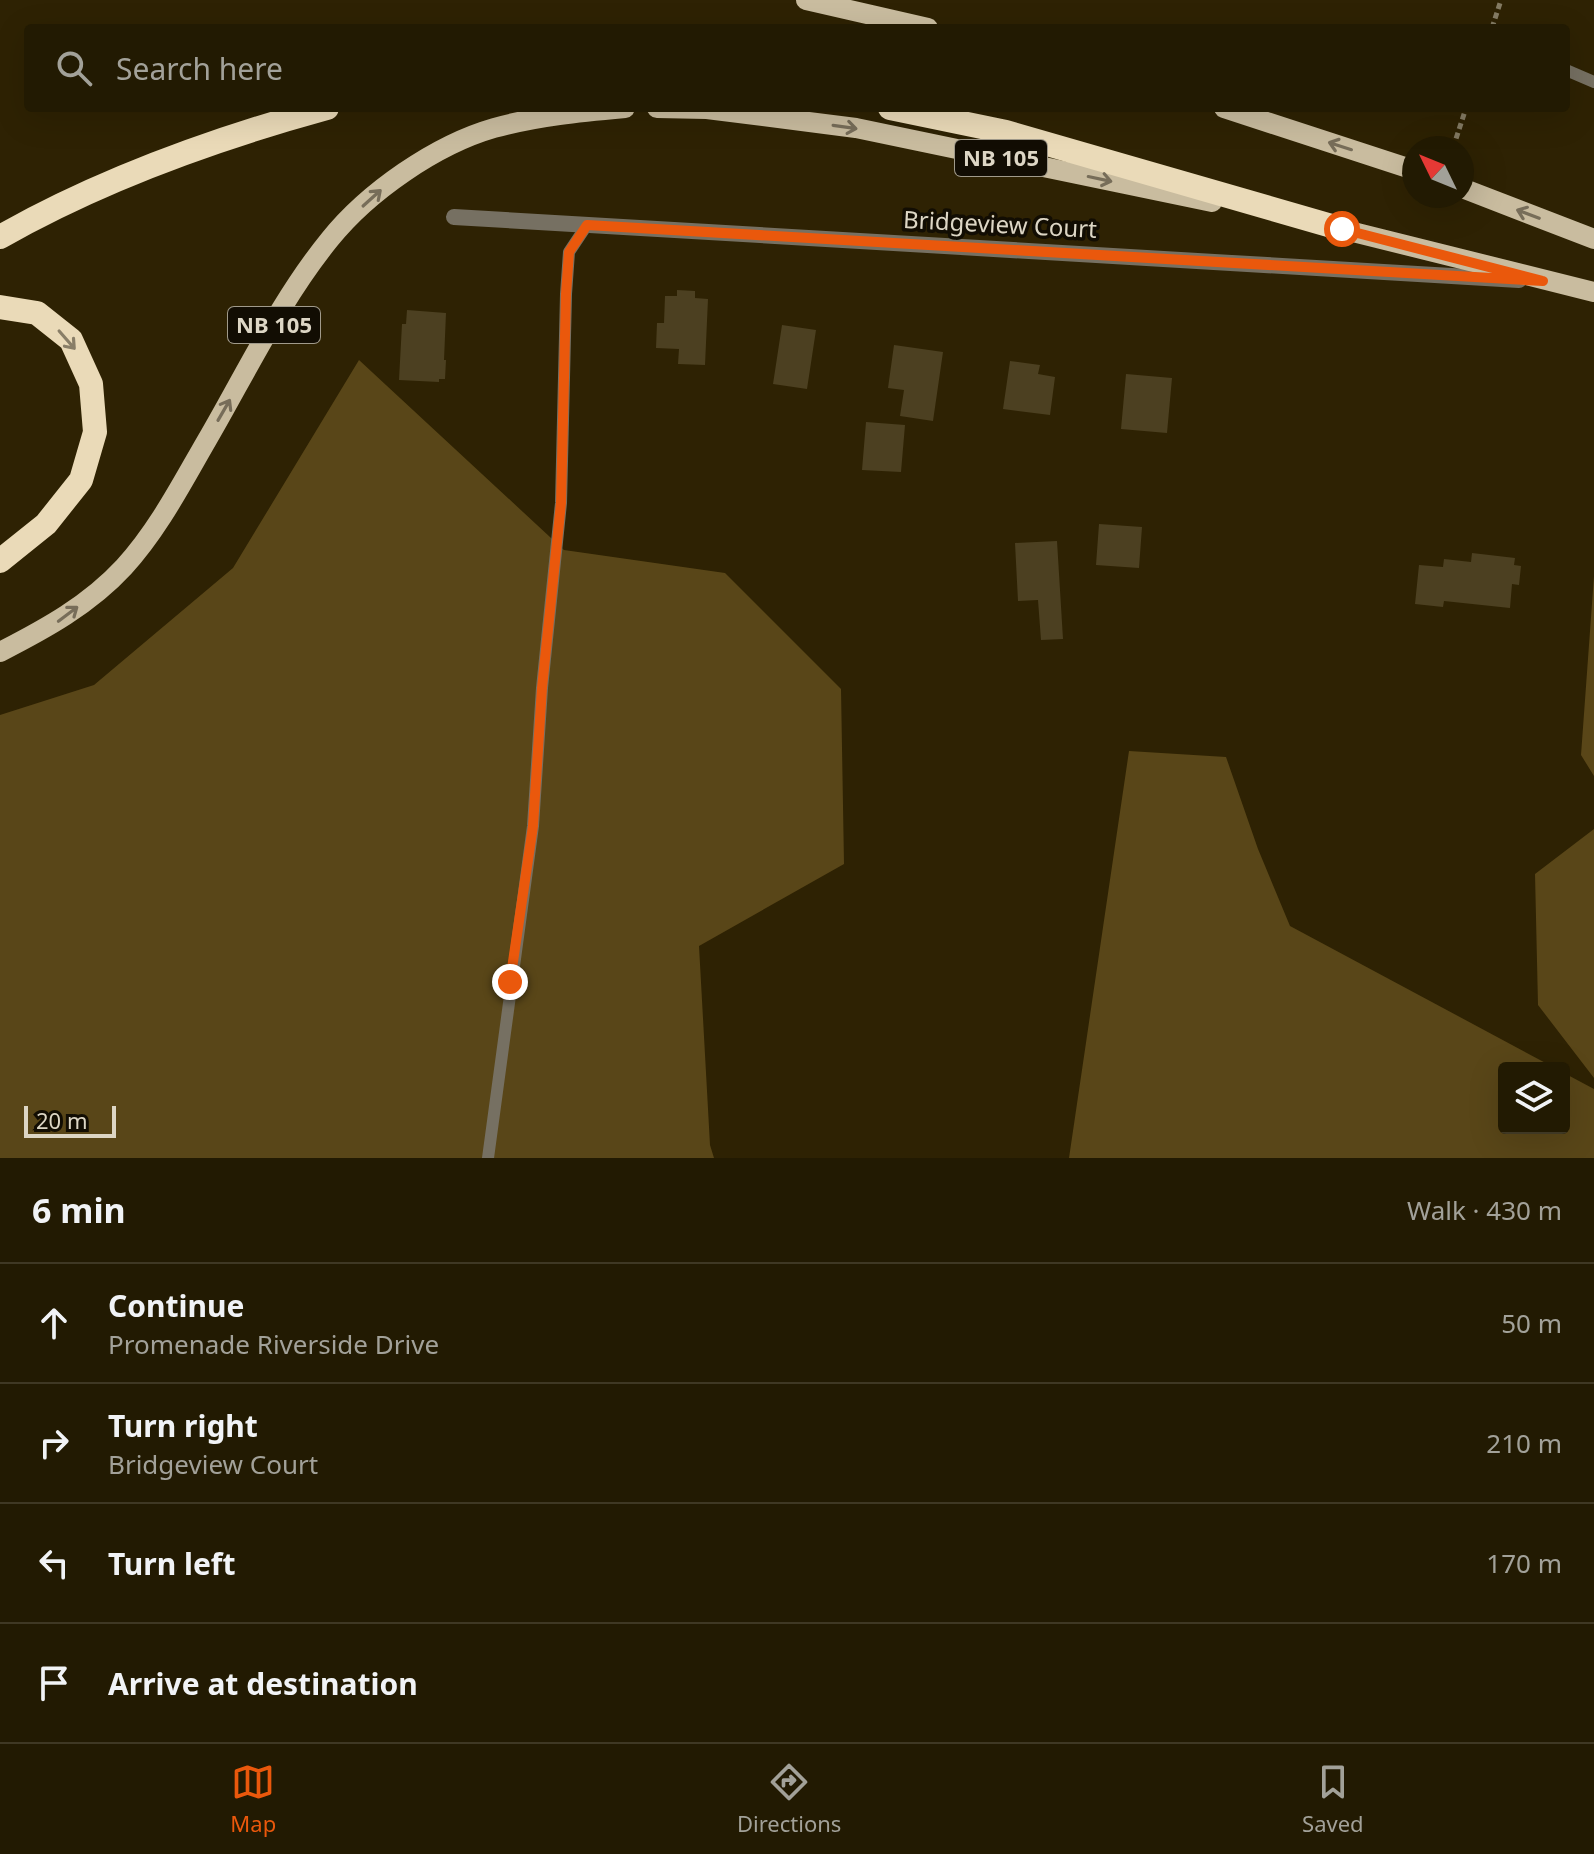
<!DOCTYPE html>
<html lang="en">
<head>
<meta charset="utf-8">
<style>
  body { margin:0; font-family:"Noto Sans",sans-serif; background:#2a230c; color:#f1f3f6 }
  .controls { position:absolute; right:24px; bottom:24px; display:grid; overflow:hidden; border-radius:8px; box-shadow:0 8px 32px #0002 }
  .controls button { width:72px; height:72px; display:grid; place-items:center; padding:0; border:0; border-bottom:2px solid #3f3824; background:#221a02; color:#f1f3f6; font:40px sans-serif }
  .compass { position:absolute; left:1402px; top:136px; width:72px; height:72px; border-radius:50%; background:#221a02; box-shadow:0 8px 32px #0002; rotate:313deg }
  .scale { position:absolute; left:24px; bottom:20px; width:92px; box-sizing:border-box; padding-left:8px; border:4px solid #ddd6c5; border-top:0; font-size:22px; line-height:28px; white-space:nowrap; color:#ddd6c5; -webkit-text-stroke:6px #120d03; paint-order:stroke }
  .stop { position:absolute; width:24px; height:24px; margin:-18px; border:6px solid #ea580c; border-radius:50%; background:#fff }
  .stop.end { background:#ea580c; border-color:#fff; box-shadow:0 2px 8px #0008 }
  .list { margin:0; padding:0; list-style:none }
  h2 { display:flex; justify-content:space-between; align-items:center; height:104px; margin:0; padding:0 32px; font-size:34px }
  h2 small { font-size:26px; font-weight:400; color:#a2a199 }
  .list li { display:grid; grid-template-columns:52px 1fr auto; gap:24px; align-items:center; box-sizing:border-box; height:120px; padding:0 32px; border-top:2px solid #3f3824 }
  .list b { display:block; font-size:30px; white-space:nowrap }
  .list p { margin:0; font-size:26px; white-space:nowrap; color:#a2a199 }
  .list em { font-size:26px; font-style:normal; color:#a2a199 }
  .icon { flex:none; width:44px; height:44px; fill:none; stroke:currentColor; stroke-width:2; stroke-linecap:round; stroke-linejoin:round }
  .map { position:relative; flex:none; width:1594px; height:1158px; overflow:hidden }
  .search { position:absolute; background:#221a02; box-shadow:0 8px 32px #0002; left:24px; right:24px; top:24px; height:88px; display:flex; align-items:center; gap:20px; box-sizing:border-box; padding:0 28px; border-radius:8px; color:#a2a199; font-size:30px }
  .sheet { height:584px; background:#221a02 }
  nav { display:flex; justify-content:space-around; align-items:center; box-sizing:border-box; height:112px; border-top:2px solid #3f3824; background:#221a02; font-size:22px; color:#a2a199 }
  nav a { display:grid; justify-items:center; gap:4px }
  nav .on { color:#ea580c }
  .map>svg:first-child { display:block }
  .green { fill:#594618 }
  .building { fill:#4c4021 }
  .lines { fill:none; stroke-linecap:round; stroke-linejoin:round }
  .path { stroke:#847b63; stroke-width:5; stroke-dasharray:6 4; stroke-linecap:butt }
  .service { stroke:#767062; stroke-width:12 }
  .minor { stroke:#767062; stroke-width:16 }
  .primary { stroke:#c9bc9f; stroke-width:20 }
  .motorway { stroke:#eadab8; stroke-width:24 }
  .oneway { stroke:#776d59 }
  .oneway2 { stroke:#897e67 }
  .route { stroke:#ea580c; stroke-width:10 }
  .labels { text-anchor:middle; stroke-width:7; stroke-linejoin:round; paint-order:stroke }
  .shield { fill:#120d03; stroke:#a09a8b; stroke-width:2 }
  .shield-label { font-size:22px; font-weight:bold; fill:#ddd6c5 }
  .street-label { font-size:24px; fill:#ddd6c5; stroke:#120d03 }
</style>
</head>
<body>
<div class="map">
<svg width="1594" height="1158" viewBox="0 0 1594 1158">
  <rect width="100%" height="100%" fill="#2e2203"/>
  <path class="green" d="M359 360 564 550 725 573 841 689 844 864 699 946 710 1145 714 1158H0V715L94 685 233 568Z
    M1594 576V776L1581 755Z
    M1129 751 1226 757 1258 849 1290 926 1555 1068H1504V1128H1564V1073L1594 1089V1158H1069Z
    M1594 829V1078L1538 1005 1535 874Z"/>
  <path class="building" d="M677 290 695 291V298L708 299 705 365 678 364 679 349 656 348 657 323H664L665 296H677Z
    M407 310 446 313 444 360H446L445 379H439V382L399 380 402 324H406Z
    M782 325 816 330 807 389 773 384Z
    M894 345 943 352 933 421 900 416 904 390 888 388Z
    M1010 361 1040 365 1038 374 1055 377 1050 415 1003 409Z
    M1126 374 1172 378 1167 433 1121 429Z
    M866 422 905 425 901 472 862 470Z
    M1099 524 1142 527 1139 568 1096 565Z
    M1057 541 1063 639 1041 640 1038 600 1018 601 1015 543Z
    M1472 553 1515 558 1514 565 1521 566 1519 585 1512 584 1510 608 1444 601 1443 607 1415 604 1419 565 1443 567 1444 559 1471 562Z"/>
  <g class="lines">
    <path class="path" d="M1492 28 1501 0
      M1453 148 1466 108"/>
    <path class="service" d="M1566 70 1594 82
      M488 1158 533 826 542 688 561 503 566 294 569 252 587 225"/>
    <path class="minor" d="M454 217 1519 280"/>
    <path class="primary" d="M806 0 928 28
      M657 108 707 109 856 128 1212 202
      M1224 108 1414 170
      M1462 188 1594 239
      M1329 226 1594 292
      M0 652C45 629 89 605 124 567 158 530 182 483 207 440 246 373 281 299 330 239 368 192 435 145 494 128 537 116 581 112 625 108"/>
    <path class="motorway" d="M890 108 1006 132 1342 229
      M0 237C102 179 214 139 327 108
      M0 307 37 313 71 340 91 384 95 432 81 480 46 524 0 561"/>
  </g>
  <defs><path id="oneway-shaft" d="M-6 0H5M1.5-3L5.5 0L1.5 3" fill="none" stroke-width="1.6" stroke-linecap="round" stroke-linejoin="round" transform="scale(2)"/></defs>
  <g class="oneway">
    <use href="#oneway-shaft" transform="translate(845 127) rotate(8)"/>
    <use href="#oneway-shaft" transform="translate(1340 146) rotate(-162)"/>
    <use href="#oneway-shaft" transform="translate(1100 179) rotate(12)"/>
    <use href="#oneway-shaft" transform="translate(372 198) rotate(-42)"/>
    <use href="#oneway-shaft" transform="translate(1528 214) rotate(-159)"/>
    <use href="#oneway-shaft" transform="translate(224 410) rotate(-60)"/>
    <use href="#oneway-shaft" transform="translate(68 614) rotate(-37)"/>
  </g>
  <use class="oneway2" href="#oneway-shaft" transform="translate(67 340) rotate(49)"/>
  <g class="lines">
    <path class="route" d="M510 982 533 826 542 688 561 503 566 294 569 252 587 225 1543 281 1342 229"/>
  </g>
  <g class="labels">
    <g class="shield">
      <rect x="955" y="140" width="92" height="36" rx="6"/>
      <rect x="228" y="307" width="92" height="36" rx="6"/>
    </g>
    <g class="shield-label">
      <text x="1001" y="166">NB 105</text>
      <text x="274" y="333">NB 105</text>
    </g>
    <g class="street-label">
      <text transform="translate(1000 225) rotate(3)" y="8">Bridgeview Court</text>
    </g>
  </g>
</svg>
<div class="controls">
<button><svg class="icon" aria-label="layers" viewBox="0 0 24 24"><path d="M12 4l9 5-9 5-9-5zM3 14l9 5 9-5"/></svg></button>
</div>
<svg class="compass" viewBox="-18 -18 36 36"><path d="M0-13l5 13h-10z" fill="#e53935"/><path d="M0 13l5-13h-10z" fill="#a2a199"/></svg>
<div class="scale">20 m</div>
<div class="stop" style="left:1342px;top:229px"></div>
<div class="stop end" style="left:510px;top:982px"></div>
<div class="search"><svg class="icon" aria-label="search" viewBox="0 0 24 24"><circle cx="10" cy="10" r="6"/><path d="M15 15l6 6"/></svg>Search here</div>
</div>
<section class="sheet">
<h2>6 min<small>Walk · 430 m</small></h2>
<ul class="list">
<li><svg class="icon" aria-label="ahead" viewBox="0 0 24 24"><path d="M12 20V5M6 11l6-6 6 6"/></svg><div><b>Continue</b><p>Promenade Riverside Drive</p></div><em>50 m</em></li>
<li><svg class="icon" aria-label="right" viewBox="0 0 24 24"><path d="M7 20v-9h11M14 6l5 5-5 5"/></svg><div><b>Turn right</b><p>Bridgeview Court</p></div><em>210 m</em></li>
<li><svg class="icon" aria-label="left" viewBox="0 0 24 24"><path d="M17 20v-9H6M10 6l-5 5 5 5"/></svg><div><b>Turn left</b></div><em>170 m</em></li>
<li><svg class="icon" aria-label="arrive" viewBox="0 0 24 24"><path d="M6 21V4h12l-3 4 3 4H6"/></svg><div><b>Arrive at destination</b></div></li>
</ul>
</section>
<nav>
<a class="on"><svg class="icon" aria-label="map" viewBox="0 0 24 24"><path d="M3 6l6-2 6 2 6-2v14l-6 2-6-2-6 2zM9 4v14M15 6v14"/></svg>Map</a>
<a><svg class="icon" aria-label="directions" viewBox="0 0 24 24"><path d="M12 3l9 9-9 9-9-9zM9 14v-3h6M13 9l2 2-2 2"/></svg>Directions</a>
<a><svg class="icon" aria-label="saved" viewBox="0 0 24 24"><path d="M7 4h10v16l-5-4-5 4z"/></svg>Saved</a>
</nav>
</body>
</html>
